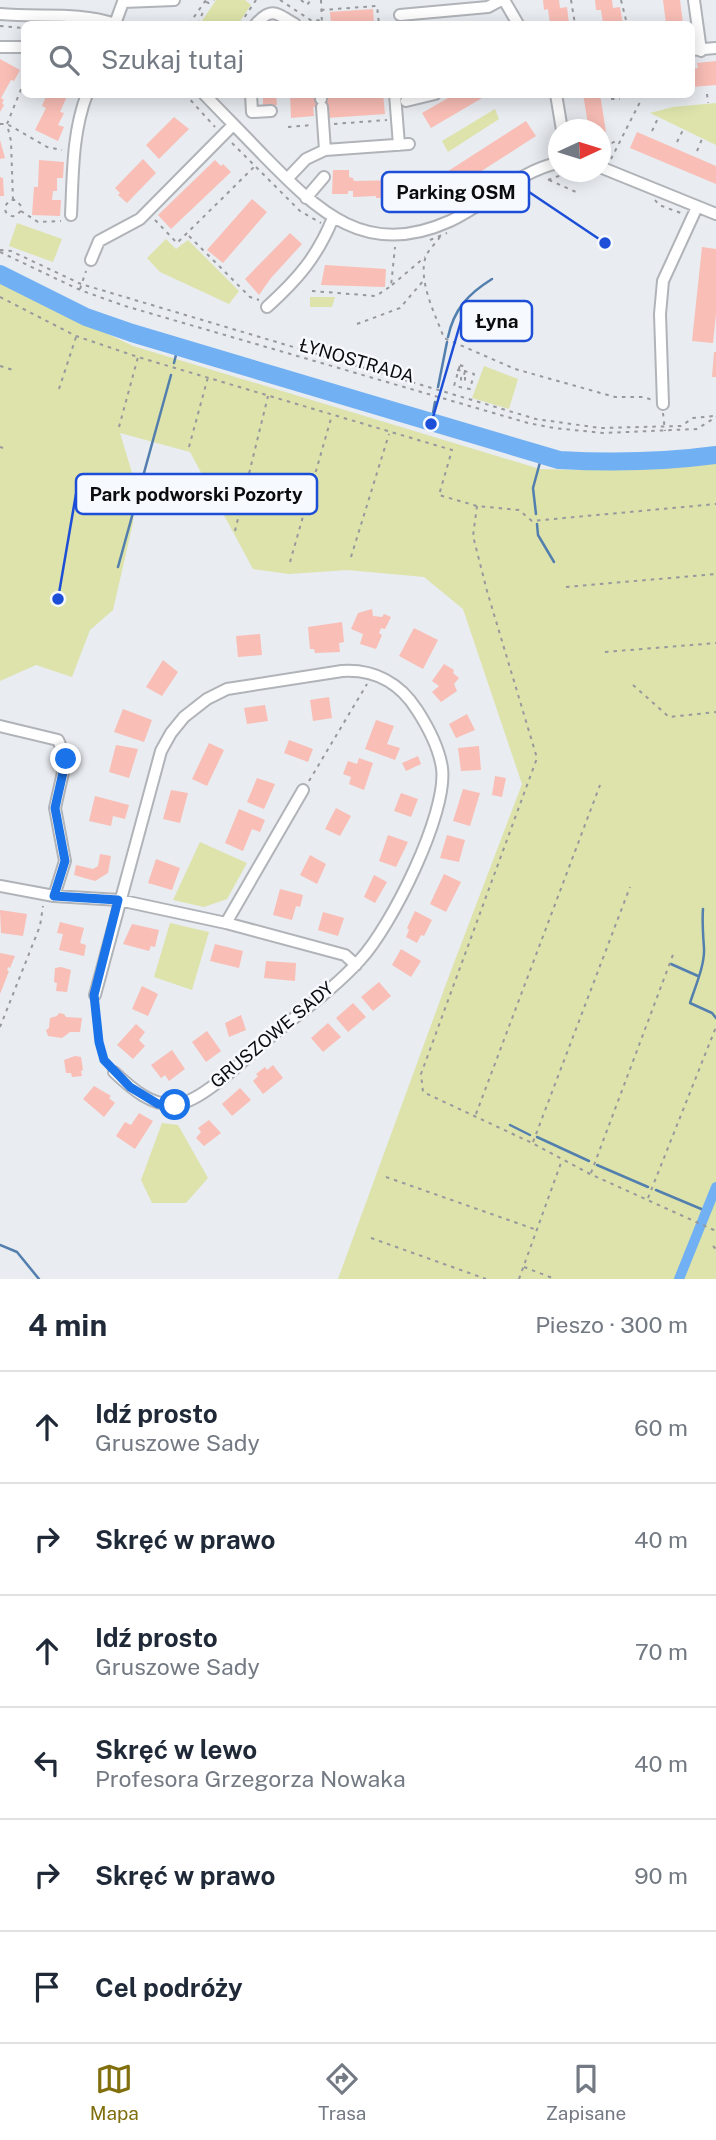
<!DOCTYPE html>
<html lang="pl">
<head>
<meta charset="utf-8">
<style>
  body { margin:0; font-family:"Public Sans",sans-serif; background:#f2f2f3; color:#1f2937 }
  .compass { position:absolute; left:548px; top:119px; width:63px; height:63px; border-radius:50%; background:#fff; box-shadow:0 4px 18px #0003; rotate:86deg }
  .stop { position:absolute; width:21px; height:21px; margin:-16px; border:5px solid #1a73e8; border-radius:50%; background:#fff }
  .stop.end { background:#1a73e8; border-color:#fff; box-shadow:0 2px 7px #0008 }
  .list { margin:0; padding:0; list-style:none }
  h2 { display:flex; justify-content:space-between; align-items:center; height:91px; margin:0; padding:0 28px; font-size:30px }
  h2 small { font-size:23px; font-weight:400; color:#747a83 }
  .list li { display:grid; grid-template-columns:46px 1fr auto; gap:21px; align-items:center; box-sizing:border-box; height:112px; padding:0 28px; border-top:2px solid #e0e1e3 }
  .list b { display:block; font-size:26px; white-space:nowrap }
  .list p { margin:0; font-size:23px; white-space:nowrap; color:#747a83 }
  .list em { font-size:23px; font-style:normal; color:#747a83 }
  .icon { flex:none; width:38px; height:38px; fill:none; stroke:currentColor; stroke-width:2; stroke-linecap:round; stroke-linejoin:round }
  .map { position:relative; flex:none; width:716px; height:1279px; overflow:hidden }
  .search { position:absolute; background:#fff; box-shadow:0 4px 18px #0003; left:21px; right:21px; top:21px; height:77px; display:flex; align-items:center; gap:18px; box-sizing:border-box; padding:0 24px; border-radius:10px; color:#747a83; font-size:26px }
  .sheet { height:763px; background:#fff }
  nav { display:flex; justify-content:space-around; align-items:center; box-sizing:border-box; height:98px; border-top:2px solid #e0e1e3; background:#fff; font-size:19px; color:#747a83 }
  nav a { display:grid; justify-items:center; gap:4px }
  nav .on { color:#816f0e }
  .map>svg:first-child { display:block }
  .green { fill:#dde3aa }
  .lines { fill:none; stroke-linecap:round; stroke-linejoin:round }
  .stream { stroke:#527fae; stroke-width:2.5 }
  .canal { stroke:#71b0f3; stroke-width:10 }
  .river { stroke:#71b0f3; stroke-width:18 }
  .building { fill:#f9beb6 }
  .minor-casing { stroke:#b0b3b8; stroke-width:14 }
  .path { stroke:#97999d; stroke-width:2; stroke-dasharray:3.5 5; stroke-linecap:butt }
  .minor { stroke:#fff; stroke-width:10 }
  .route { stroke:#1a73e8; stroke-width:9 }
  .labels { text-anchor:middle; stroke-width:5; stroke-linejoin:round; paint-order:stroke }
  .street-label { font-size:18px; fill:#0b0c0e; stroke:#f6f9fe }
  .leader { fill:none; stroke:#1d4ed8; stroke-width:2.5 }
  .callout-dot { fill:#1d4ed8; stroke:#f6f9fe; stroke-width:2.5 }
  .callout { fill:#f6f9fe; stroke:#1d4ed8; stroke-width:2.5 }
  .callout-label { font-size:19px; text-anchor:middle; font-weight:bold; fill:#0b0c0e }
</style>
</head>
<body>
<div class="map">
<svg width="716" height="1279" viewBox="0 0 716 1279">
  <rect width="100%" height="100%" fill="#e9ecf1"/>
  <path class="green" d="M216 0H245L251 5 238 24H200Z
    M716 103V145L650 113 673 107Z
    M495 109 499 119 448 152 442 141Z
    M17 223 62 239 53 262 9 246Z
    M166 239 176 249 188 240 239 291 229 304 160 272 147 258Z
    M0 282 133 346 540 469 579 470 716 459V1279H338L449 976 522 784 463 609 424 577 347 570 289 574 253 569 190 452 120 433 136 486 133 523 113 610 90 630 72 677 36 665 0 681Z
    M310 297H335L332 307H310Z
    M484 366 518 379 509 409 472 398Z
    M200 842 247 863 227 899 204 907 173 900Z
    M170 923 209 932 192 990 154 977Z
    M162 1123 178 1125 208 1178 186 1203H152L141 1180Z"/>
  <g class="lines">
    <path class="stream" d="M448 337C454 309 468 294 492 279
      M174 363 178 347
      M438 387 447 342
      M431 424 435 402
      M536 514 533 488 542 455
      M537 524 538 535 554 562
      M118 567 171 375
      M703 909C702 922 703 935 704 948 705 965 695 987 690 1003L712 1013 716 1018
      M671 964 698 976
      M510 1125 530 1135
      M537 1137 589 1161
      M597 1165 648 1187
      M656 1190 706 1211
      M0 1245 17 1252 39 1279"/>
    <path class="canal" d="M679 1279 716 1187"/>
    <path class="river" d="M0 274 86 317 132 333 559 460C612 463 664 462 716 455"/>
  </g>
  <path class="building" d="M543 0H559L560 8 567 7 569 24H550L548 9 544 10Z
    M595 0H612L613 8 620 7 623 24H603L601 10H596Z
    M663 0H680L683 24H666Z
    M373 9 374 24H331L330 12Z
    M0 59 20 70 14 81 11 80 1 98 4 100 2 103 4 105 0 112Z
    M716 61V85L692 87V69L698 68 697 63Z
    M47 94H68L60 112 64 113 58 125 64 127 58 141 35 130 46 108 42 106Z
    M263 94H276L277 105 263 106Z
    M290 94H314V99H324V94H383L385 114 327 118 326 106 313 107 314 116 291 118Z
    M455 94H489L431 128 422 113Z
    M583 94H600L606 132 601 133V130H589Z
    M174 117 189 129 159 159 146 145Z
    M526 121 536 136 452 190 442 175Z
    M637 132 716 166V184L630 148Z
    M0 140 5 158 0 159Z
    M143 159 156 173 127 203 118 195 120 193 115 188Z
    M39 160 64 162 63 178H57V191H53L52 200H61L60 216 32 215 34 187H38Z
    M215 160 221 166 223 164 231 172 171 229 158 215Z
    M333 170H349V177L353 178 354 181 402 180V183L428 179 429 196 376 198V196L353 197V191H348V194H332Z
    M0 177 3 178 4 196H0Z
    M252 199 267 212 223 263 207 250Z
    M290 233 302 244 271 278 259 295 245 279Z
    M702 247 716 249V314L713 343 692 341Z
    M325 265 386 269 385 287 321 285Z
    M714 352H716V377H712Z
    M372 609 373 616 382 617 384 614 391 617 385 629 381 628 379 633 382 635 376 649 360 644 363 634 351 629 358 613Z
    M342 622 344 642 339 643 340 652 315 653 314 649H310L308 627Z
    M414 628 438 640 423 669 399 656Z
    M260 634 262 655 238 657 236 636Z
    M163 660 178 672 162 696 146 687Z
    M444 664 454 670 453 673 459 678 454 684 457 691 441 702 432 692 439 686 432 681Z
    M329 697 332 718 313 721 310 700Z
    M265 705 268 721 247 724 244 708Z
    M123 709 152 720 144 742 114 732Z
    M467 714 475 730 456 738 449 724Z
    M376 720 394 726 387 744 400 748 395 760 365 749Z
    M289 740 313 749 308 762 284 753Z
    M209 743 224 750 207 786 192 779Z
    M116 745 138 749 129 778 109 772Z
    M479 746 481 770 461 771 458 748Z
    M418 756 421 764 406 771 402 763Z
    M359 758 373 763 364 790 349 784 351 777 343 774 348 761 357 764Z
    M495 776 506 778 502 797 492 795Z
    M257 778 275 784 264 809 247 802Z
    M463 789 480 793 470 826 453 821Z
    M171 790 188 793 180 823 163 819Z
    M401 793 418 799 411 817 394 811Z
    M95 796 129 805 125 819 113 816 111 826 89 821Z
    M336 808 351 816 340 836 325 829Z
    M239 809 265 820 260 832 252 829 243 851 225 843Z
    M388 835 408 842 396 867 379 861Z
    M447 835 465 840 459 862 440 858Z
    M100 854 111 856 108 873 95 881 74 875 76 865 93 869 98 866Z
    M310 855 326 864 317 884 300 875Z
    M156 859 180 868 172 890 148 883Z
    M444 874 461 882 446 912 430 904Z
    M374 875 387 882 375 903 364 897Z
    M280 889 303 895 300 907 296 906 292 920 273 915Z
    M0 910 27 914 23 936 1 933Z
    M415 911 432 920 424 936 421 935 417 943 406 937 409 930 407 928Z
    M323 912 344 918 338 936 318 930Z
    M60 922 84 928 80 943 86 945 84 956 59 950 63 934 57 933Z
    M132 924 159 930 155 947 151 946 149 951 123 944Z
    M215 944 243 951 239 968 210 961Z
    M401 949 421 961 411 977 392 965Z
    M0 953 15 956 10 968 8 967 7 970 9 971 0 994Z
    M266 961 296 963 295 981 264 978Z
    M61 967 71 970 67 992 56 991 57 983 54 982 55 968Z
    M379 982 391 996 373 1011 361 997Z
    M142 986 158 994 148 1016 132 1009Z
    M353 1003 366 1017 348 1032 336 1018Z
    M59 1013 64 1014 66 1017 82 1018 80 1032H70L62 1038 48 1036 46 1030 49 1028 50 1018 57 1016Z
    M241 1015 246 1030 229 1037 225 1023Z
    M328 1023 341 1037 323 1052 311 1038Z
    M136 1024 145 1032 139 1040 145 1046 133 1059 117 1045Z
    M207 1031 221 1051 206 1062 192 1042Z
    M172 1050 185 1069 169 1081 165 1075 161 1078 151 1065Z
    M75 1056 81 1057 83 1070 81 1071 82 1076 72 1077 71 1073H66L64 1060Z
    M273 1065 283 1078 263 1094 253 1081 258 1076 256 1074 265 1067 267 1070Z
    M94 1086 111 1096 109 1098 115 1103 104 1117 83 1099Z
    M240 1088 251 1100 232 1116 222 1104Z
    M139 1113 153 1121 135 1149 116 1136 125 1122 131 1125Z
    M209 1120 221 1133 204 1146 196 1138 201 1132 198 1128Z"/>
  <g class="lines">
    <defs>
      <path id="minor" d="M504 0 518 24
        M694 0 701 51
        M0 14C38 18 78 11 115 24
        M400 15 488 7 501 0
        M115 24 123 2 174 0
        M256 24C272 6 277 14 295 24
        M0 47H24
        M692 50 716 48
        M204 94C224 115 244 135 264 156 319 212 366 259 450 221 485 205 521 170 558 163
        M251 94 252 112 271 111
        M321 94V99
        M395 94 399 145
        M556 94 562 130
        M406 101 435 94
        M322 107 325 150
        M600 167 716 214
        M287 179 306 159 325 150 409 144
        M306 198 324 177
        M71 215C73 175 72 133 87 94
        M91 260 99 241 140 219 233 125
        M267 307C298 279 317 257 333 218
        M663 404 660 314 663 281 697 207
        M0 726 58 740 66 759 55 808 65 861 54 896
        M0 886 54 896 119 900 226 923 345 955 356 965
        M226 923 303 790
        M95 995 161 751 171 733 184 717 207 699 227 689 342 671C374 669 400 683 417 710 428 727 439 748 442 768 448 813 391 927 360 960 332 991 295 1016 263 1043 244 1060 202 1101 178 1104 153 1108 131 1088 114 1072"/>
    </defs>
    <use href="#minor" class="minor-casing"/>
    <path class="path" d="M280 0 312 21 322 20
      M301 0 307 5 311 0
      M321 0 322 24
      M571 0 575 24
      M621 0 627 24
      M206 2 209 3 214 0
      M321 10 377 6 379 24
      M189 24 206 0
      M198 24 203 12 201 9
      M240 24 256 0
      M0 26 24 28
      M185 94 215 127
      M707 94 708 103
      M611 99H620
      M0 124H7L47 147 62 150
      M334 124 387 120
      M288 127 313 125
      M652 131 658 118
      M677 142 683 130
      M232 143 300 211 321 223
      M604 147 618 140
      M697 151 702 139
      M611 159 640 102
      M548 180 567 173 592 175
      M549 180 576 192
      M13 200 11 141 7 124 24 82
      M655 200 659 205 681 213
      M21 211 15 216C9 217 4 213 5 206L10 200H16L21 206V211L38 222 61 221
      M155 220 177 243 255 166
      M189 236 250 297 259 300
      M440 237C436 243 429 249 426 256 417 280 436 316 444 338L515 369 615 397H644L652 400
      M430 240 447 233
      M0 250 11 251 81 284 536 419 600 428 681 426 693 418 714 416
      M0 252 80 290 125 306 528 423 554 428 603 433 697 429 716 417
      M392 285 425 257
      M80 289 86 271
      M312 291 376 296 391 286 395 247
      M0 297 76 336 138 357 452 450 439 495 477 506 519 510 532 521 716 504
      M357 324 400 308 424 280
      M460 365 465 367V371L474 374 470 389 454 386Z
      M0 366 13 370
      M457 370 465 371 464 375
      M465 377V381H461V378Z
      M59 389 76 337
      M663 413 665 431
      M119 427 138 357
      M0 447 3 448
      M189 447 208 377
      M477 506 473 536 487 591 537 758 421 1074 423 1092 532 1143 590 1174 716 1231
      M235 531 268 396
      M351 557 389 434
      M290 562 332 415
      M566 587 716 574
      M605 652 716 643
      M633 685 669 717 716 712
      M309 781 367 684
      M96 1004 99 1042 107 1063
      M0 1027 40 926 43 906
      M476 1114 600 785
      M533 1142 630 887
      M591 1173 674 952
      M386 1177 537 1230
      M648 1198 716 1027
      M371 1238 486 1279
      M713 1246 716 1249
      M524 1267 555 1279
      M519 1279 562 1160"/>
    <use href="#minor" class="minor"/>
  </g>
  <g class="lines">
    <path class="route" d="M66 759 55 808 65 861 54 896 118 900 94 995 99 1042 104 1060 130 1087 158 1104 175 1105"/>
  </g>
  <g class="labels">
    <g class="street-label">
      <text transform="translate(357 361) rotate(16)" y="6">ŁYNOSTRADA</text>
      <text transform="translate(272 1035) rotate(-40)" y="6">GRUSZOWE SADY</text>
    </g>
  </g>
  <path class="leader" d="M605 243L529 192M431 424L461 321M58 599L76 494"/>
  <g class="callout-dot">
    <circle cx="605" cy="243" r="7"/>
    <circle cx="431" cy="424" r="7"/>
    <circle cx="58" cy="599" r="7"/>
  </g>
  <g class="callout">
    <rect x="382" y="172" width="147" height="40" rx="7"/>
    <rect x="461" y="301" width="71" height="40" rx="7"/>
    <rect x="76" y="474" width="241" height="40" rx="7"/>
  </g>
  <g class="callout-label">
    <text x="456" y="199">Parking OSM</text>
    <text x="497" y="328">Łyna</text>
    <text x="196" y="501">Park podworski Pozorty</text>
  </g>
</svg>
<svg class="compass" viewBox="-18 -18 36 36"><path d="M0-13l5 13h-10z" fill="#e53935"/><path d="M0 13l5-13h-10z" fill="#747a83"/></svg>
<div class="stop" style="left:175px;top:1105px"></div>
<div class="stop end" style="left:66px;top:759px"></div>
<div class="search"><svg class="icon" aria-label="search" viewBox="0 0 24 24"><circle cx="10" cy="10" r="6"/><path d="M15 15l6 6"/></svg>Szukaj tutaj</div>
</div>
<section class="sheet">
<h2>4 min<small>Pieszo · 300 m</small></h2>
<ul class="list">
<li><svg class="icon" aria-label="ahead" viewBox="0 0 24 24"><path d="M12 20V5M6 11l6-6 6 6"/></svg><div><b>Idź prosto</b><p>Gruszowe Sady</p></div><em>60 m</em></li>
<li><svg class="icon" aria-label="right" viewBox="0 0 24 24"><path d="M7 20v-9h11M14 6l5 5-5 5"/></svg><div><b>Skręć w prawo</b></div><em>40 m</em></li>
<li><svg class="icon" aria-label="ahead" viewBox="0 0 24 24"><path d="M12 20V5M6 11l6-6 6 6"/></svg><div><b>Idź prosto</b><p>Gruszowe Sady</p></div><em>70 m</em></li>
<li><svg class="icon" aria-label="left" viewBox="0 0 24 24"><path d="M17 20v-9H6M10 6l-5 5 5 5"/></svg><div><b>Skręć w lewo</b><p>Profesora Grzegorza Nowaka</p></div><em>40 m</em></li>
<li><svg class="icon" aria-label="right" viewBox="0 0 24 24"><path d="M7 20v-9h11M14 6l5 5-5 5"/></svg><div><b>Skręć w prawo</b></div><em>90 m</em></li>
<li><svg class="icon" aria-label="arrive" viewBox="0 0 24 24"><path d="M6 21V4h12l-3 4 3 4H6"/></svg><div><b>Cel podróży</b></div></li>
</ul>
</section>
<nav>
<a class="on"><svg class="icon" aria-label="map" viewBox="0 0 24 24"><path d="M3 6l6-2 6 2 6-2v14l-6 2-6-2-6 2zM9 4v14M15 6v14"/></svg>Mapa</a>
<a><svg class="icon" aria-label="directions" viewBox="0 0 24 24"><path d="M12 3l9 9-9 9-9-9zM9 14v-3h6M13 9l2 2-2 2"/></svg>Trasa</a>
<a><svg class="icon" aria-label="saved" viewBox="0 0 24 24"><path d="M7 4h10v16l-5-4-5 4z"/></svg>Zapisane</a>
</nav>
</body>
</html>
